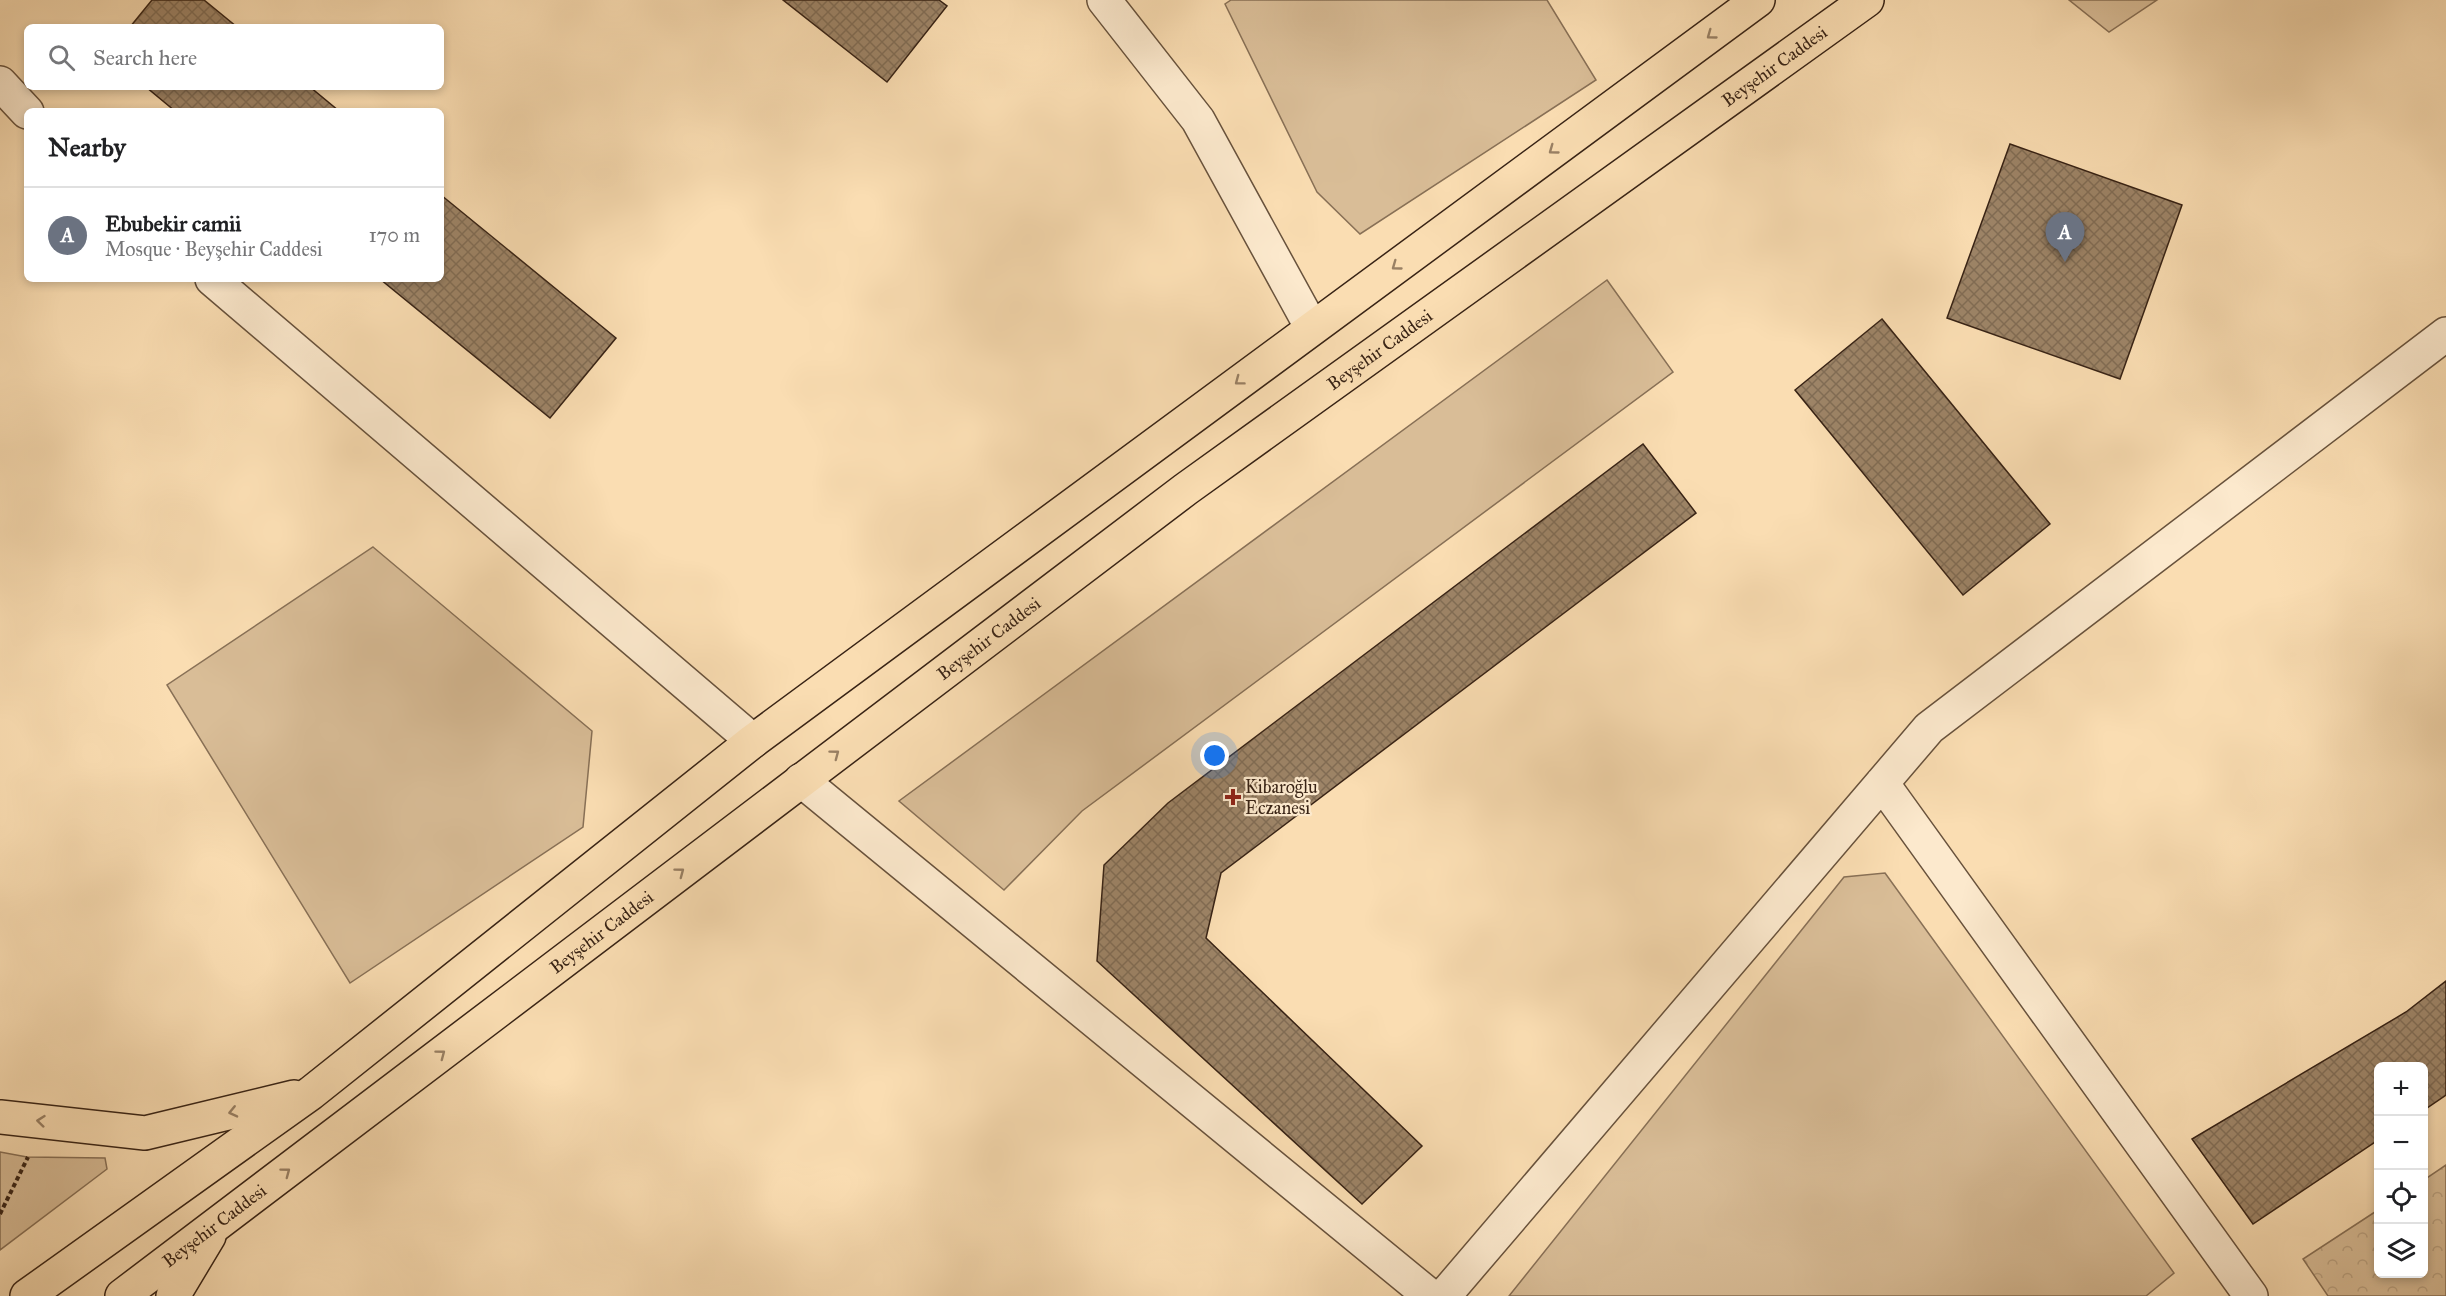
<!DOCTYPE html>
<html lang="en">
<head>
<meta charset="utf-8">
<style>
  body { margin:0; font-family:"IM FELL Great Primer",serif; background:#f2f2f2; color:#202124 }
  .controls { position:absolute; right:18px; bottom:18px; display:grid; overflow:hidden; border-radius:9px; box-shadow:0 3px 9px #0003 }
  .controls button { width:54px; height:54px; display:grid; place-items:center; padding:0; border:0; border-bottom:2px solid #e0e0e0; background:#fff; color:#202124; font:30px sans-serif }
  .you { position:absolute; left:1215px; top:756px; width:21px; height:21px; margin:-15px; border:4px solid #fff; border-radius:50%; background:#1a73e8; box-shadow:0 0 0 9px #1a73e833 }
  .badge { display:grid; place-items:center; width:39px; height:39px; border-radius:50%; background:#db2777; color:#fff; font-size:20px; font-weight:700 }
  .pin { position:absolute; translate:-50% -50px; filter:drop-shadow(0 2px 3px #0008) }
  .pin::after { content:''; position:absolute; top:32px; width:21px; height:18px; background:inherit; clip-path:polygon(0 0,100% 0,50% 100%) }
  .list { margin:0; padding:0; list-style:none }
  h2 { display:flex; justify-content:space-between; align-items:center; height:78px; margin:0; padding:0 24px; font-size:26px }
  h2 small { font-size:20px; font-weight:400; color:#757577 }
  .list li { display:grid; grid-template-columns:39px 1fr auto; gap:18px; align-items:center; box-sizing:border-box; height:96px; padding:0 24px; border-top:2px solid #e0e0e0 }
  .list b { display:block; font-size:22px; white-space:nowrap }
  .list p { margin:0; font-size:20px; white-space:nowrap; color:#757577 }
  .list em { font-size:20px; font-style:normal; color:#757577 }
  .icon { flex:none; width:33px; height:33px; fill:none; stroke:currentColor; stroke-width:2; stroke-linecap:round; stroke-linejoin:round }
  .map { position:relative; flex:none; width:2446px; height:1296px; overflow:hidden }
  .search { position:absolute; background:#fff; box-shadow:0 3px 9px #0003; left:24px; top:24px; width:420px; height:66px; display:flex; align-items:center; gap:15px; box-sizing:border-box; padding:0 21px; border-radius:9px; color:#757577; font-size:22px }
  .panel { position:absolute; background:#fff; box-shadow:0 3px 9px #0003; left:24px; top:108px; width:420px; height:174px; border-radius:9px }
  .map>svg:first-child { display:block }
  .grass { fill:#d9bd97; stroke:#887056; stroke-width:1.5 }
  .forest { fill:url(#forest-crowns); stroke:#887056; stroke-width:1.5 }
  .building { fill:url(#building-cross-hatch); stroke:#382315; stroke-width:1.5 }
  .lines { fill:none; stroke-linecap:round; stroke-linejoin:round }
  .minor-casing { stroke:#68523c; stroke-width:36 }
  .major-casing { stroke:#382315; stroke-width:36 }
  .path { stroke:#382315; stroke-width:4; stroke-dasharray:4.5 3; stroke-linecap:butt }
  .minor { stroke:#fce9cd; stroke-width:33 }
  .major { stroke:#faddb2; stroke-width:33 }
  .oneway { stroke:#998064 }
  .poi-dot { fill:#8f2418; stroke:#fce9cd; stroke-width:2 }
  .labels { text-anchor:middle; stroke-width:4.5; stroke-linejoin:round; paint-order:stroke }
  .street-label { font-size:18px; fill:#382315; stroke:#fce9cd }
  .poi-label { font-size:18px; fill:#382315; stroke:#fce9cd; text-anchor:start }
</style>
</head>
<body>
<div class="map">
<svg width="2446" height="1296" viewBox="0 0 2446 1296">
  <defs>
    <pattern id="forest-crowns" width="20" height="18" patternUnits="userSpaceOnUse" patternTransform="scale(1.5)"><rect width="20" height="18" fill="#d9bd97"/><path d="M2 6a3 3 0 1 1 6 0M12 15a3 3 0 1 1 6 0" fill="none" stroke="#bba281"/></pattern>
    <pattern id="building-cross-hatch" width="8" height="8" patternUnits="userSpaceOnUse" patternTransform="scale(1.5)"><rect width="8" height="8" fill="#9d8467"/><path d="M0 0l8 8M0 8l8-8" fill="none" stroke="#816c54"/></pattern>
  </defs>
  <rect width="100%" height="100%" fill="#faddb2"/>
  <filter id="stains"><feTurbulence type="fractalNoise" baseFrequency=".00333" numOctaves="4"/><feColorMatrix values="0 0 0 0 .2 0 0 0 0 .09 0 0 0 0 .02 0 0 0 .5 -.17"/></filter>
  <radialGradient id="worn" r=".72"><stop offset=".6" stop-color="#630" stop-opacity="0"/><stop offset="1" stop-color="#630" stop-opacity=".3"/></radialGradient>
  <path class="grass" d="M1231 0H1547L1596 80 1360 234 1317 192 1225 4Z
    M2069 0H2157L2109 32Z
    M1607 280 1673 372 1082 811 1004 890 899 801Z
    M373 547 592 731 583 827 350 983 167 685Z
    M1885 873 2174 1273 2146 1296H1509L1844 877Z
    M0 1152 27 1157 105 1158 107 1169 0 1250Z"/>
  <path class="forest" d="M2446 1165V1296H2328L2303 1259 2378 1210V1274H2424V1180Z"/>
  <path class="building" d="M152 0H204L237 27H130Z
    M783 0H939L947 6 887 82Z
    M146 87H310L339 111H175Z
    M2010 144 2182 205 2120 379 1947 318Z
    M441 195 616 338 550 418 380 279H441Z
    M1882 319 2050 524 1963 595 1795 390Z
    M1643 444 1696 513 1221 873 1206 938 1422 1146 1362 1204 1097 961 1104 865 1168 803Z
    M2446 981V1095L2424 1110V1066H2378V1140L2253 1224 2192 1139 2406 1012Z"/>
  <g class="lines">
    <defs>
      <path id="minor" d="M1104 0 1198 120 1312 328
        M0 83 27 112
        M212 279 753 741
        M801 780 1430 1296
        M1882 783 2251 1296
        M1444 1296 1929 728 2446 334"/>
      <g id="major">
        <path d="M0 1117 145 1133 294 1097"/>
        <path d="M27 1296 311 1093 753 741 1758 0"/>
        <path id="s1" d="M122 1296 1186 489 1867 0"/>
        <path d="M173 1296 209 1236"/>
      </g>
    </defs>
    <use href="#minor" class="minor-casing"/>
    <use href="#major" class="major-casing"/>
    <path class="path" d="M0 1214 28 1157"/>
    <use href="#minor" class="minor"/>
    <use href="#major" class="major"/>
  </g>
  <defs><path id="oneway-chevron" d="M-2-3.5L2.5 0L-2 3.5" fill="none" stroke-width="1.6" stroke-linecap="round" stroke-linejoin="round" transform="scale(1.5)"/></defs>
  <g class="oneway">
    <use href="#oneway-chevron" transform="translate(1711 35) rotate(144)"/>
    <use href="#oneway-chevron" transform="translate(1553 150) rotate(144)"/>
    <use href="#oneway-chevron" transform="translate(1396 266) rotate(144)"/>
    <use href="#oneway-chevron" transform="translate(1239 381) rotate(143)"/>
    <use href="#oneway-chevron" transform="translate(835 754) rotate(-37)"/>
    <use href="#oneway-chevron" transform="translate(680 872) rotate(-37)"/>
    <use href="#oneway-chevron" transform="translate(441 1054) rotate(-37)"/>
    <use href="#oneway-chevron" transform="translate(233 1112) rotate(167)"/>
    <use href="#oneway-chevron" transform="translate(41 1121) rotate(-174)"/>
    <use href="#oneway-chevron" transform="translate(286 1172) rotate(-37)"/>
  </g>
  <path class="poi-dot" d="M1230 788h6v6h6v6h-6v6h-6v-6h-6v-6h6z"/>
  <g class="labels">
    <g class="street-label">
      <text dy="6" stroke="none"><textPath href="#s1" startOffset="2060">Beyşehir Caddesi</textPath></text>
      <text dy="6" stroke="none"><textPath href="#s1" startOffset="1574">Beyşehir Caddesi</textPath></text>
      <text dy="6" stroke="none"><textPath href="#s1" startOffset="1088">Beyşehir Caddesi</textPath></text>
      <text dy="6" stroke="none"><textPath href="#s1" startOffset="602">Beyşehir Caddesi</textPath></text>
      <text dy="6" stroke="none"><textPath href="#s1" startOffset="116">Beyşehir Caddesi</textPath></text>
    </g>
    <g class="poi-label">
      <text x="1245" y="793">Kibaroğlu<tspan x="1245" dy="21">Eczanesi</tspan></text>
    </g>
  </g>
  <rect width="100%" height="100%" filter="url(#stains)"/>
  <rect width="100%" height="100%" fill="url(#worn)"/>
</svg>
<div class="controls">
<button>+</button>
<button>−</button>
<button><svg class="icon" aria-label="locate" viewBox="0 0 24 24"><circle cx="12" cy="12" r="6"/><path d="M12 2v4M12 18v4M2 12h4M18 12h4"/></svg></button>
<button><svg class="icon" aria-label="layers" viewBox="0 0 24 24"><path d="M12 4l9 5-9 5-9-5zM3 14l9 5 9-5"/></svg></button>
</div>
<div class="you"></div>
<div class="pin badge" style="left:2065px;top:262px;background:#6b7280">A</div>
<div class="search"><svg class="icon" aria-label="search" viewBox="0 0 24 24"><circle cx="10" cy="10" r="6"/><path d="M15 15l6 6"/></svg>Search here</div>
<section class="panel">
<h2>Nearby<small></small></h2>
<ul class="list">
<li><span class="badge" style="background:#6b7280">A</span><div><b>Ebubekir camii</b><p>Mosque · Beyşehir Caddesi</p></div><em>170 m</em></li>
</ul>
</section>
</div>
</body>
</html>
